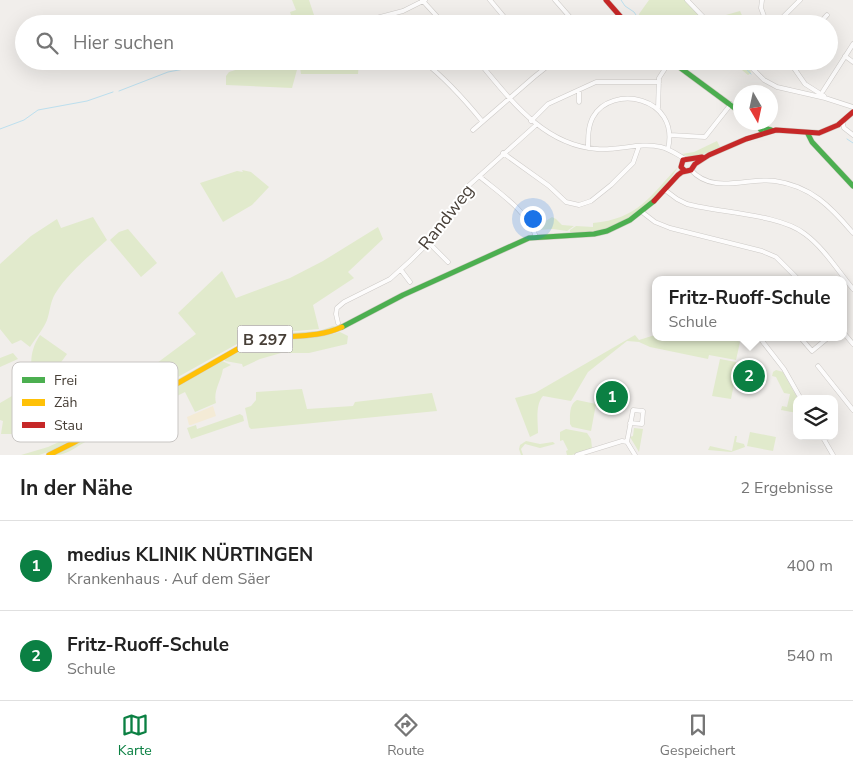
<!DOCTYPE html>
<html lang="de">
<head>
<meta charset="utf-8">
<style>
  body { margin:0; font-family:"Nunito Sans",sans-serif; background:#f2f2f2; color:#222 }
  .controls { position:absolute; right:15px; bottom:15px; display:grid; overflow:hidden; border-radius:10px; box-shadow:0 5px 20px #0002 }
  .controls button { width:45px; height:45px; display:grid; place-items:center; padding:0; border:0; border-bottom:1px solid #e0e0e0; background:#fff; color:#222; font:25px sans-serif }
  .compass { position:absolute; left:733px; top:85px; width:45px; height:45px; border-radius:50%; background:#fff; box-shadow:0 5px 20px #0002; rotate:171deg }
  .you { position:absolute; left:532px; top:218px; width:18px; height:18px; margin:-12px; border:4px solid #fff; border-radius:50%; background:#1a73e8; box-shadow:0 0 0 8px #1a73e833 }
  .badge { display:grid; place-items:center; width:32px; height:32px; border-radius:50%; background:#0b8043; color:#fff; font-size:16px; font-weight:700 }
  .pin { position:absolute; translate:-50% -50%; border:2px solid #fff; box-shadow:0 1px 5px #0006 }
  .popup { position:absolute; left:652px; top:276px; width:195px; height:65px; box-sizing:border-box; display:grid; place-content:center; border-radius:10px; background:#fff; filter:drop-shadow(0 1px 4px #0005); font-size:16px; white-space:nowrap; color:#767676 }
  .popup b { font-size:19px; color:#222 }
  .popup::after { content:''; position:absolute; left:50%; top:100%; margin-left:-10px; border:10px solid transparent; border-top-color:#fff }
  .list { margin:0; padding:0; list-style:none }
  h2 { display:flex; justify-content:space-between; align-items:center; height:65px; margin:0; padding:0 20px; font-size:21px }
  h2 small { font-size:16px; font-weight:400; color:#767676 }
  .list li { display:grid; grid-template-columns:32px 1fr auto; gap:15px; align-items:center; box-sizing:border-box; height:90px; padding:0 20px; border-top:1px solid #e0e0e0 }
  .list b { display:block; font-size:19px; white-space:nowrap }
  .list p { margin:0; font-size:16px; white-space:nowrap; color:#767676 }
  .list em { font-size:16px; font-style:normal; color:#767676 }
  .icon { flex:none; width:28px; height:28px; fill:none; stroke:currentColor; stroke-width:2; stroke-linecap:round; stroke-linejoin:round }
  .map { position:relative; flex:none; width:853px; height:455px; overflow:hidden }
  .search { position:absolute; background:#fff; box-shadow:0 5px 20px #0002; left:15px; right:15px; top:15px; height:55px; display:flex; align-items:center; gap:12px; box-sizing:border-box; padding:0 18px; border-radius:28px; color:#767676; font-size:19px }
  .sheet { height:245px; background:#fff }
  nav { display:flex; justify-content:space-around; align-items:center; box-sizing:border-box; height:70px; border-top:1px solid #e0e0e0; background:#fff; font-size:14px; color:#767676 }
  nav a { display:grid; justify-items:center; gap:2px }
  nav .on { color:#0b8043 }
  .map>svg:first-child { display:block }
  .green { fill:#e1eacc }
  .sand { fill:#f4ebd6 }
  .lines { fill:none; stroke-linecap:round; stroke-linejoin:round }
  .stream { stroke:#bcdfee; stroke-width:1 }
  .street-casing { stroke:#cdcac7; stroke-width:5 }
  .fast-casing { stroke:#d0cbc2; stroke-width:6 }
  .slow-casing { stroke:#d0cbc2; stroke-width:6 }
  .jam-casing { stroke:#d0cbc2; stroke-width:6 }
  .street { stroke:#fdfcfc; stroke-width:4 }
  .fast { stroke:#4caf50; stroke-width:5 }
  .slow { stroke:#ffc107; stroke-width:5 }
  .jam { stroke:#c62828; stroke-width:5 }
  .labels { text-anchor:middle; stroke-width:4; stroke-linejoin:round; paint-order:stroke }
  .shield { fill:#fff; stroke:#7e7973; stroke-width:1 }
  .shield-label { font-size:16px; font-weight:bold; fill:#473f37 }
  .street-label { font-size:18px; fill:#473f37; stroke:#fff }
  .key { fill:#fff; stroke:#c8c5c3; stroke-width:1 }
  .key-label { font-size:14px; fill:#473f37 }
</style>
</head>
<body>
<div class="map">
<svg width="853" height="455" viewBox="0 0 853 455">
  <rect width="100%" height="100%" fill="#f1eeeb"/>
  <path class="green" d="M292 0H309L317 24H294L290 12 296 10Z
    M649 0H685L707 24H641L638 21 639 14Z
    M740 11 746 24H725L721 19 726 15Z
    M299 61H361L359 62 358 74H301Z
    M371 61H414L419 64V67L380 70 373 69Z
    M731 61H743L750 69 751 73 748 75Z
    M298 66 292 88 226 85V76L229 72C250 64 276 67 298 66Z
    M717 141 720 147C708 152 695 160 682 154L694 152Z
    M678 167C665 189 629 227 602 231 592 233 580 232 570 232V230L576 226 593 227V223C638 219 650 196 678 167Z
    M242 170 251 172 269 187 252 205 223 222 200 183 237 171 243 172Z
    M93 217 107 240C89 256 68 273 55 294 50 303 50 311 47 320 43 330 35 339 30 347L21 340 12 344 0 329V264L31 236 57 219 61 228Z
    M552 217 556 219 562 225 574 226 567 231 553 229 538 230 535 228Z
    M378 227 383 239 348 272 354 278 313 305 319 329 273 333 254 337 237 344 160 387 159 386V376L153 366 196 334 178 313 222 271 236 298 290 278 323 261Z
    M128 229 157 263 141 277 110 240 119 232Z
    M333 326 338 327 335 329 318 333 261 338 162 390 160 389 248 340 270 334 319 331Z
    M340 332 348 336 347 344 309 353H281L260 359 243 367 242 364 225 361 224 359C242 350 259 341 279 339 299 336 320 338 340 332Z
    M40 335 67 354 36 397C32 373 26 356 40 335Z
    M635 335 639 340 655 335V337H739L738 341 740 342 736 360 709 355 708 359 650 347 639 342 627 341 588 372 571 401 543 396C535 405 538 422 538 433L530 437 515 398 535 393Z
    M13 353 18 359 0 367V358Z
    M720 359 736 362 733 378 735 379 731 399 712 396Z
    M222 361 231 365 223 369C221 381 213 391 216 403L195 412 185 392 119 425 116 420Z
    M776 370 783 372 798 399H797V413L781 410 782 406 787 407 790 394 784 393 776 377 772 376 773 372Z
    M31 377 37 427 12 434H1L3 421 0 420V403L12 396Z
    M302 389 307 409 353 406 355 402 432 393 437 411 251 429 249 427 245 408 251 406 256 400V392Z
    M155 391 156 393 51 451 39 455H21L48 447 59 442Z
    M577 400 596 404 591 431 572 427 570 424C570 416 569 404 577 400Z
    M240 414 243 416 244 421 191 439 187 428 196 425 197 429Z
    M114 423 92 436 93 439C78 443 71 455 55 455Z
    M634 428 643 429 639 452 630 437 633 436Z
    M566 429 587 433 591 439 592 448 572 455H567L566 451 568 450 563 440 560 441V432Z
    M750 432 776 437 773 451 747 446Z
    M735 436H737L736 442 744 444 745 447 731 452 708 450 710 446 732 451Z
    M526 441 540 444 553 442 555 444 540 448 525 444 521 449 523 455H521L519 449 520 445Z"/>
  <path class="sand" d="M213 406 216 416 191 425H189L187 417Z"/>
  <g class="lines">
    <path class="stream" d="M621 0 625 6 634 12 642 24
      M293 61H294
      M345 61 364 63 371 61
      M739 61 751 74
      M119 91 168 72 184 69 234 68 235 61
      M0 129 24 120 38 110 87 101 113 92
      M847 139 853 143"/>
    <defs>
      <path id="street" d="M422 0 444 24
        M490 0 510 24
        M555 0 576 24
        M687 0 710 24
        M762 0 761 8 767 24
        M363 24 365 21 403 11 425 0
        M776 24 800 0
        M819 24 827 15
        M845 56 853 62
        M423 61C445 78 464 99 482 121
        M478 61C510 99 543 145 597 149 618 151 640 142 661 147 670 149 678 155 685 159
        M745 61 764 80 777 87 825 98 853 107
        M789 61 805 84 824 96
        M823 91 853 44
        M579 102V90
        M658 108 659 78 670 61
        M531 121 548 104 596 82H659
        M842 121 844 128 853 135
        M473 130 534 77 554 61
        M670 135 705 137 731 104
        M588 148C588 137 588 126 593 117 611 84 680 96 668 149
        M503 153 549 186 566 202 579 205 591 201 611 185 633 163 639 146
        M691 170C713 195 747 177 775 181 811 186 831 207 853 233
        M479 176C498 192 529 212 536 237
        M665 190 677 199 687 204C720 213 780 214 805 234 824 248 838 271 853 289
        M642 212 655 222 670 228 762 251 776 257 799 280
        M429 243 448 262
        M401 270 410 282
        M338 323 336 314 337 308 344 302 390 279 410 261 435 236 466 188 536 125
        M843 332 853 344
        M759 337 784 369 801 399
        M800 337 812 351 829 337
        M818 366 853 410
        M630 423 642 424 643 411 633 410 627 442 635 455
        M822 436 833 455
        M577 455 622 441 627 442"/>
      <path id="fast" d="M671 61 740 112
        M755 122 761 130
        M760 127 771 130
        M808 134 812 142 853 186
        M342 327 403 295 529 238 594 234 607 231 630 220 654 201"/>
      <path id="slow" d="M49 455 73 443 243 346C251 343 260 339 269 338 294 335 318 338 342 327"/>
      <path id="jam" d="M606 0 627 24
        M685 171 681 167 683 160 702 157
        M654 201 678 175 682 172 691 170 695 164 709 155 746 139 776 130 819 133 838 125 853 112"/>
    </defs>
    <use href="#street" class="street-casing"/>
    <use href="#fast" class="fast-casing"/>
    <use href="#slow" class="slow-casing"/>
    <use href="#jam" class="jam-casing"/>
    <use href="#street" class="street"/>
    <use href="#fast" class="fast"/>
    <use href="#slow" class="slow"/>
    <use href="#jam" class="jam"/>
  </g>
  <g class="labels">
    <rect class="shield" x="237.5" y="325.5" width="55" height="27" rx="4"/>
    <g class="shield-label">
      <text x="265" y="345">B 297</text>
    </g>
    <g class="street-label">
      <text transform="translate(446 217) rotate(-52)" y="6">Randweg</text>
    </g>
  </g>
  <rect x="12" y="362" width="166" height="80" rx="8" class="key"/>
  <rect x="22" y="377" width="23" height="6" fill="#4caf50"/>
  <rect x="22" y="399" width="23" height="7" fill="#ffc107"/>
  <rect x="22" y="422" width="23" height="6" fill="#c62828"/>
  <g class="key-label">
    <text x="54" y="385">Frei</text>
    <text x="54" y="407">Zäh</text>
    <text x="54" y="430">Stau</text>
  </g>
</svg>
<div class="controls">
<button><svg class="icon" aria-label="layers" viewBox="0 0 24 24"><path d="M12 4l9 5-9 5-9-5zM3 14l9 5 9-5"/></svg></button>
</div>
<svg class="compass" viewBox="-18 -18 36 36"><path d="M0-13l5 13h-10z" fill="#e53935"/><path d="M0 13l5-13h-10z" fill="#767676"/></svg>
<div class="you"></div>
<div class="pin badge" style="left:612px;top:397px">1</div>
<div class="pin badge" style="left:749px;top:376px">2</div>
<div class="popup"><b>Fritz-Ruoff-Schule</b>Schule</div>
<div class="search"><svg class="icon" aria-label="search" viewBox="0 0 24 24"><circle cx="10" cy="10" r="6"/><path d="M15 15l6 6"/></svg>Hier suchen</div>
</div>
<section class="sheet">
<h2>In der Nähe<small>2 Ergebnisse</small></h2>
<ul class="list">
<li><span class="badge">1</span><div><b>medius KLINIK NÜRTINGEN</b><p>Krankenhaus · Auf dem Säer</p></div><em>400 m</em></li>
<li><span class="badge">2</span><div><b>Fritz-Ruoff-Schule</b><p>Schule</p></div><em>540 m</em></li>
</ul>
</section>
<nav>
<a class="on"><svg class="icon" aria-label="map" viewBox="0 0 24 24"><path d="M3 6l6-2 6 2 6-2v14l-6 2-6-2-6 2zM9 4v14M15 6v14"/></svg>Karte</a>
<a><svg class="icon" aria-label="directions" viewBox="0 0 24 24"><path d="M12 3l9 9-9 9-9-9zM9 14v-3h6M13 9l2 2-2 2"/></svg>Route</a>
<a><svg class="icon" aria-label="saved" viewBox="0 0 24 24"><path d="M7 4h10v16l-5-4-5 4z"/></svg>Gespeichert</a>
</nav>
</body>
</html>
